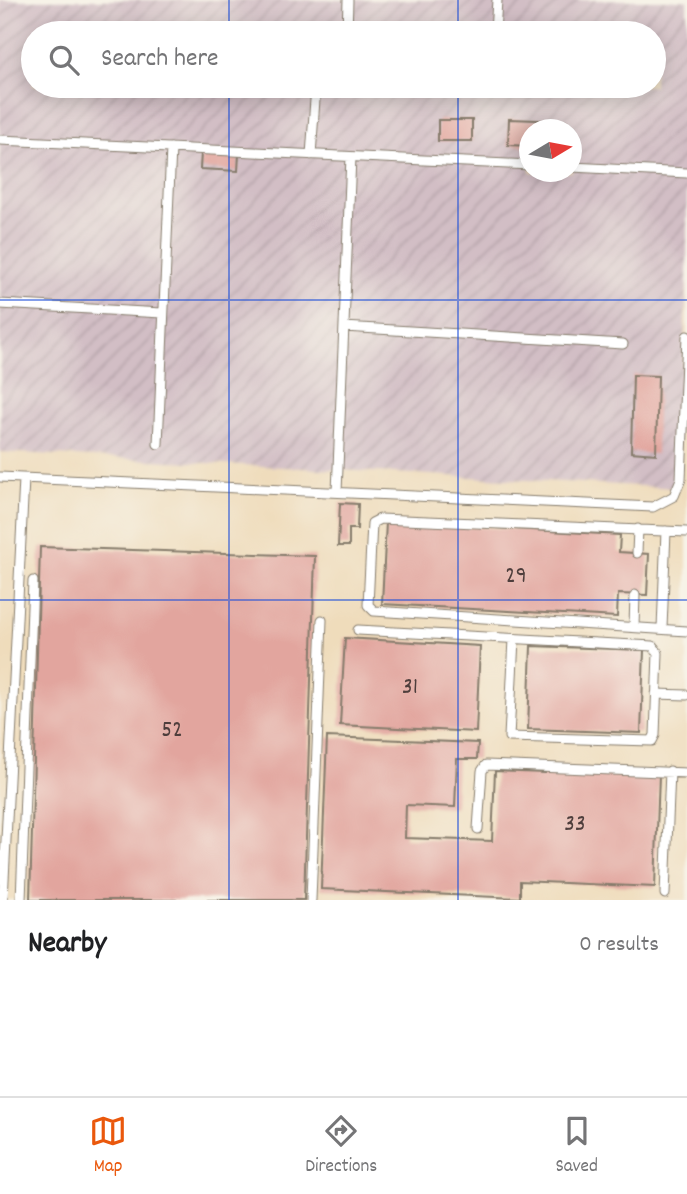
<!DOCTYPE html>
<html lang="en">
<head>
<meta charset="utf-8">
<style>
  body { margin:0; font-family:Dekko,sans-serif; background:#f2f2f2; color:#202124 }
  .compass { position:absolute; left:519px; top:119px; width:63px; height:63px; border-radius:50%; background:#fff; box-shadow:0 4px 18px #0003; rotate:80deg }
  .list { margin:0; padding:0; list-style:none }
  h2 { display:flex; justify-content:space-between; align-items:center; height:91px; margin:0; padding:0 28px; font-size:30px }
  h2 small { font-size:23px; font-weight:400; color:#757577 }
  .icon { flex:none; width:38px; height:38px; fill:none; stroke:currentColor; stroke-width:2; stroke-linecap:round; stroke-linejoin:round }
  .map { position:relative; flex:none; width:687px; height:900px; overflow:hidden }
  .search { position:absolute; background:#fff; box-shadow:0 4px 18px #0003; left:21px; right:21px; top:21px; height:77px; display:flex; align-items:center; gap:18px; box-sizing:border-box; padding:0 24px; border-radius:38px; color:#757577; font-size:26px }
  .sheet { height:196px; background:#fff }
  nav { display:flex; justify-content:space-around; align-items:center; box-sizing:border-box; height:98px; border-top:2px solid #e0e0e0; background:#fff; font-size:19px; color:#757577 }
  nav a { display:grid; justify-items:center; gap:4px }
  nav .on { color:#ea580c }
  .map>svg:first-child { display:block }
  .industrial { fill:url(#industrial-furrows); fill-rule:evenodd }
  .building { fill:#e2a59e }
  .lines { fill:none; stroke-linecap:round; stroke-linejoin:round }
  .service-casing { stroke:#867c6c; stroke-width:11 }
  .service { stroke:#fff; stroke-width:9 }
  .grid { fill:none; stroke:#1d4ed8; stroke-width:2; stroke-opacity:0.55 }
  .labels { text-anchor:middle; stroke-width:6; stroke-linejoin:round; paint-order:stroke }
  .number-label { font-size:24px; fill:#4e3e3c }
</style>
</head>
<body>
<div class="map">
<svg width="687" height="900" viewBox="0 0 687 900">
  <defs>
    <pattern id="industrial-furrows" width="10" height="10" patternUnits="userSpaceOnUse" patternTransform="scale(1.75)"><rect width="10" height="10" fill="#d2bec5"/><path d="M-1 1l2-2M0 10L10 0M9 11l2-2" fill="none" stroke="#b4a3a9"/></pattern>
  </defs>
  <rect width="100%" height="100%" fill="#f7f3e8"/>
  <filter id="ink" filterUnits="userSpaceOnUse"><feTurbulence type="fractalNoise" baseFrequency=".0143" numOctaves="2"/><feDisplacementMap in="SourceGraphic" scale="14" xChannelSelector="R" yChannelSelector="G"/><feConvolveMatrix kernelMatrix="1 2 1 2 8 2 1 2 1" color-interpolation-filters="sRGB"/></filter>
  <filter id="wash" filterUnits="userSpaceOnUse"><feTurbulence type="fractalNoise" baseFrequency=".00686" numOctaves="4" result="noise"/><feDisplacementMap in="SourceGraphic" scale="28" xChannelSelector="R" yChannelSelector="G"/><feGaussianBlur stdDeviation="1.57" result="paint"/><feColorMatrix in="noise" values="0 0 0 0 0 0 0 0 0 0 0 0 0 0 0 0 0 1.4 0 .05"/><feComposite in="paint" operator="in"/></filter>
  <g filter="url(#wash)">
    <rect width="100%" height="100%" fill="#efdcbb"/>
    <path class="industrial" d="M0 0H687V282L676 488 0 452ZM33 33H654V86H33ZM530 130H572V172H530Z"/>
    <g id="blocks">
      <path class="building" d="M509 119 567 121V130H530V146L508 145Z
        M438 120H472V141H438Z
        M201 153 239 154 238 171 200 169Z
        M633 375 658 376 656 454 631 452Z
        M340 503 358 504 357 529H349V546H338Z
        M386 522 620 535 619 552 649 554 647 595 618 594 617 617 382 604Z
        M40 547 315 556 304 900H30Z
        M345 638 480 646 476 732 340 725Z
        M531 646 644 650 641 733 528 729Z
        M327 737 478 743 477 759H457L455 807 406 805 405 838 492 841 495 771 545 773V769L659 774 655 887 520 881V898L321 889Z"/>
    </g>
  </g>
  <g filter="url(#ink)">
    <use href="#blocks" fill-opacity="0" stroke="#867c6c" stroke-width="2"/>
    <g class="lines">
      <defs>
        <path id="service" d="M347 33 348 0
          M495 33 497 0
          M0 140 530 165
          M311 155 316 86
          M572 167 687 173
          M0 304 162 313
          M344 327 623 344
          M158 444 171 148
          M0 477 653 507 674 496 681 479 687 336
          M337 492 351 157
          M687 532 380 519 372 523 368 605 374 611 687 631
          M637 553 638 529
          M634 626 635 595
          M662 628 666 531
          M358 630 653 646 658 653 655 735 652 741 509 737 514 639
          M656 694 687 695
          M478 829 482 771 486 765 687 773
          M665 894 670 771
          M3 900 24 479
          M21 900 33 581
          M311 900 322 620"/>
      </defs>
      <use href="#service" class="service-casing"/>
      <use href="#service" class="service"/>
    </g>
  </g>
  <path class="grid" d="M229 0V33M458 0V33M229 86V900M458 86V900M0 300H687M0 600H687"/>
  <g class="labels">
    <g class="number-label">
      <text x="516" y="582">29</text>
      <text x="410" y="693">31</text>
      <text x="172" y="736">52</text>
      <text x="575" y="830">33</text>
    </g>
  </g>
</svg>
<svg class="compass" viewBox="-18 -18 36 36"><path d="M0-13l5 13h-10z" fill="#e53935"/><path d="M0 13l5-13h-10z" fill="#757577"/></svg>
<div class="search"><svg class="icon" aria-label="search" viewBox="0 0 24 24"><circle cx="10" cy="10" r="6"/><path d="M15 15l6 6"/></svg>Search here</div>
</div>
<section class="sheet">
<h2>Nearby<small>0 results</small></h2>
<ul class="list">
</ul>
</section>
<nav>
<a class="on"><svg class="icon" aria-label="map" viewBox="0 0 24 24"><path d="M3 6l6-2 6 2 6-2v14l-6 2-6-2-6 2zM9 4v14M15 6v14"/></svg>Map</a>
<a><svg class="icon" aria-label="directions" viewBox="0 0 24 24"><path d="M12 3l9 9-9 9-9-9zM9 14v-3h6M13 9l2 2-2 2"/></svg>Directions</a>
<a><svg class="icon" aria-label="saved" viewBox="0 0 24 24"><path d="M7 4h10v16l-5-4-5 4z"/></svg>Saved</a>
</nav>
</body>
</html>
